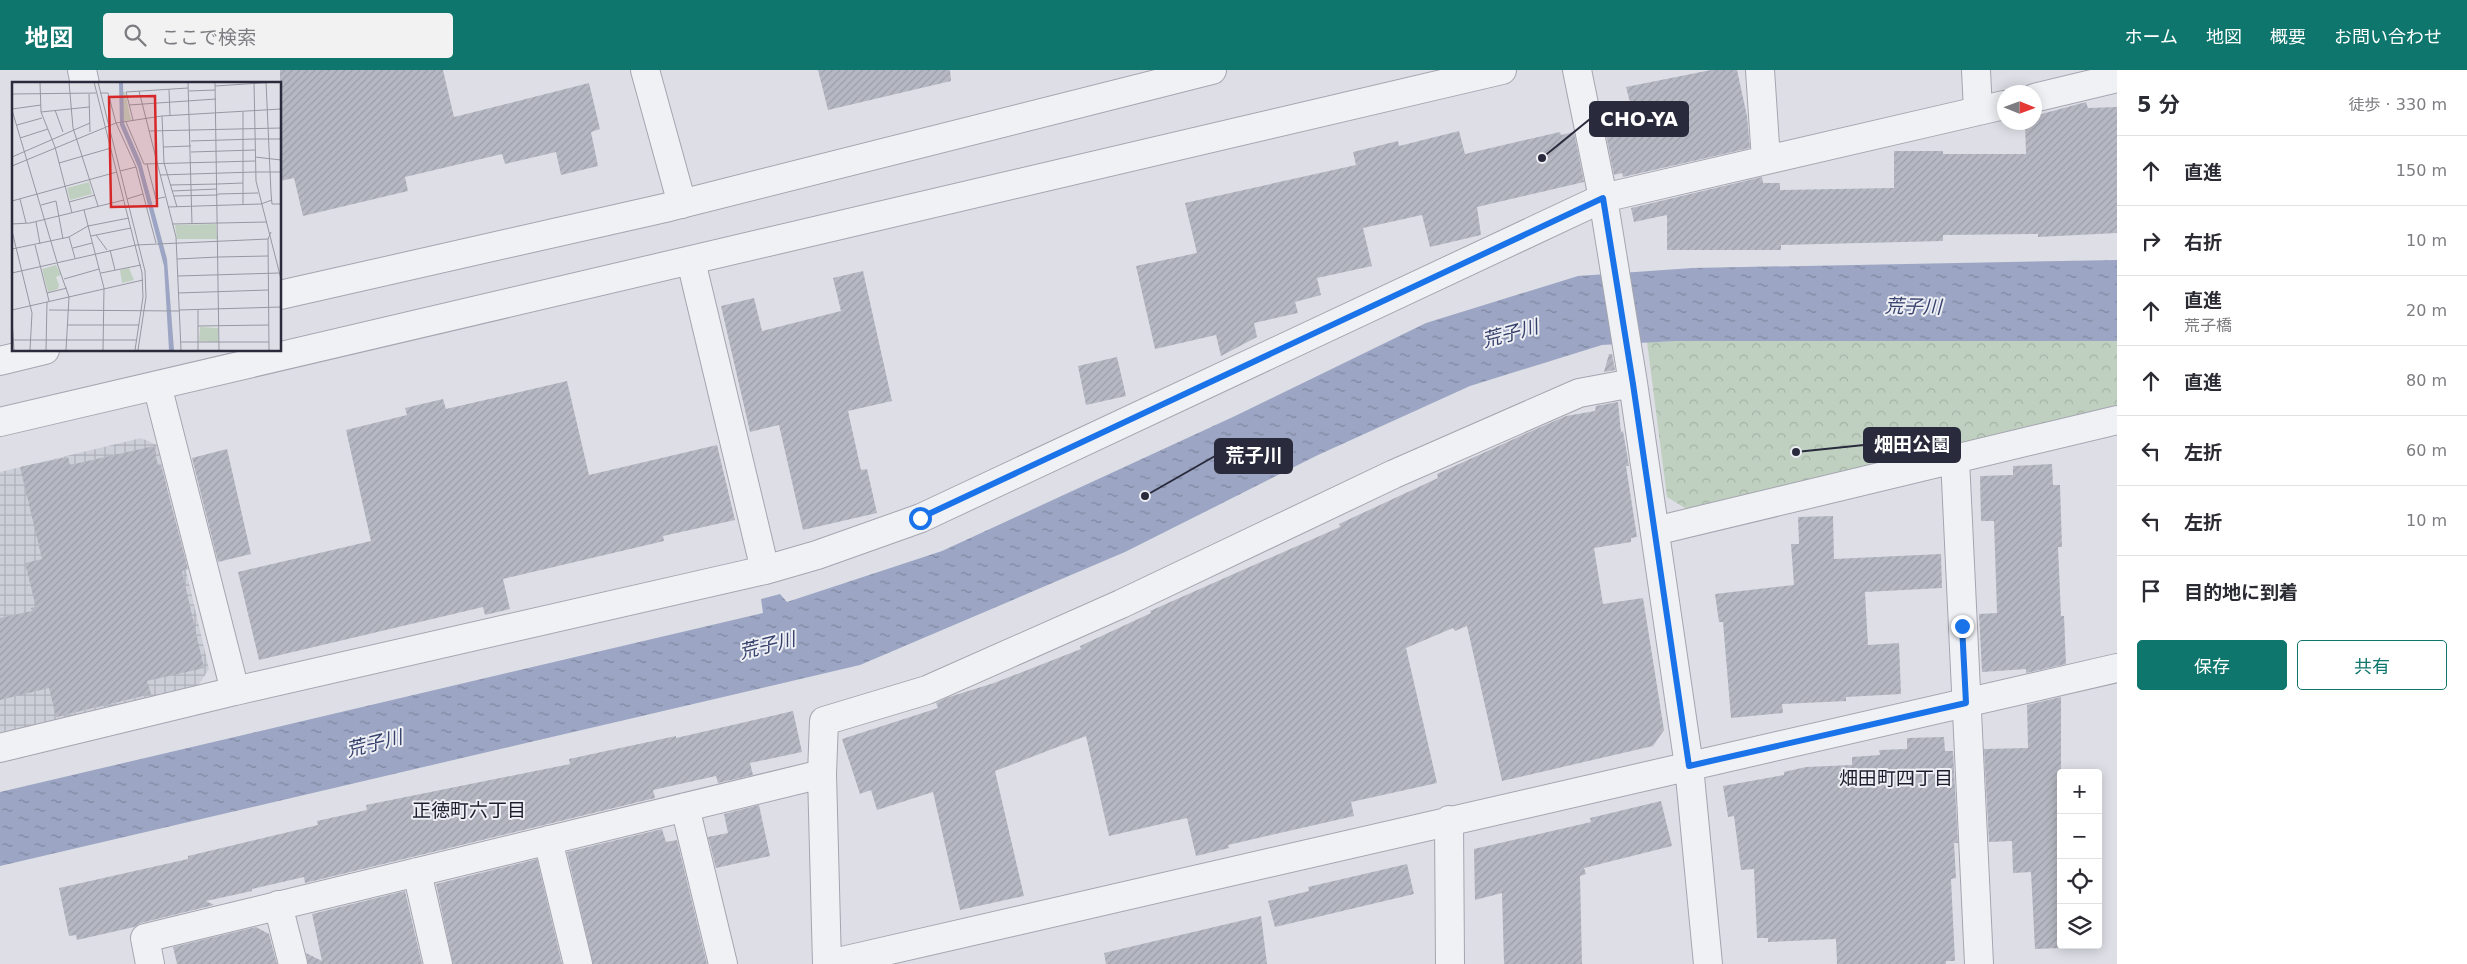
<!DOCTYPE html>
<html lang="ja">
<head>
<meta charset="utf-8">
<style>
  body { margin:0; font-family:"DejaVu Sans","Noto Sans JP",sans-serif; background:#f2f2f3; color:#2b2b33 }
  .controls { position:absolute; right:15px; bottom:15px; display:grid; overflow:hidden; border-radius:5px; box-shadow:0 2px 12px #0003 }
  .controls button { width:45px; height:45px; display:grid; place-items:center; padding:0; border:0; border-bottom:1px solid #e1e1e2; background:#fff; color:#2b2b33; font:25px sans-serif }
  .compass { position:absolute; left:1997px; top:15px; width:45px; height:45px; border-radius:50%; background:#fff; box-shadow:0 2px 12px #0003; rotate:91deg }
  .stop { position:absolute; width:15px; height:15px; margin:-11px; border:4px solid #1a73e8; border-radius:50%; background:#fff }
  .stop.end { background:#1a73e8; border-color:#fff; box-shadow:0 1px 5px #0008 }
  .list { margin:0; padding:0; list-style:none }
  h2 { display:flex; justify-content:space-between; align-items:center; height:65px; margin:0; padding:0 20px; font-size:21px }
  h2 small { font-size:16px; font-weight:400; color:#7c7c81 }
  .list li { display:grid; grid-template-columns:32px 1fr auto; gap:15px; align-items:center; box-sizing:border-box; height:70px; padding:0 20px; border-top:1px solid #e1e1e2 }
  .list b { display:block; font-size:19px; white-space:nowrap }
  .list p { margin:0; font-size:16px; white-space:nowrap; color:#7c7c81 }
  .list em { font-size:16px; font-style:normal; color:#7c7c81 }
  .actions { display:flex; gap:10px; padding:15px 20px }
  .actions a { flex:1; padding:11px 0; border:1px solid #0f766e; border-radius:5px; text-align:center; font-size:18px; color:#0f766e }
  .actions .main { background:#0f766e; color:#fff }
  .icon { flex:none; width:28px; height:28px; fill:none; stroke:currentColor; stroke-width:2; stroke-linecap:round; stroke-linejoin:round }
  .map { position:relative; flex:none; width:2117px; height:894px; overflow:hidden }
  header { display:flex; align-items:center; gap:30px; box-sizing:border-box; height:70px; padding:0 25px; background:#0f766e; color:#fff }
  header strong { font-size:24px }
  nav { display:flex; gap:28px; margin-inline-start:auto; font-size:18px }
  .search { width:350px; height:45px; background:#f2f2f3; display:flex; align-items:center; gap:12px; box-sizing:border-box; padding:0 18px; border-radius:5px; color:#7c7c81; font-size:19px }
  main { display:flex }
  aside { flex:1; background:#fff }
  .map>svg:first-child { display:block }
  .industrial { fill:url(#industrial-grid) }
  .park { fill:url(#park-crowns) }
  .water { fill:url(#water-ripples) }
  .building { fill:url(#building-hatch) }
  .lines { fill:none; stroke-linecap:round; stroke-linejoin:round }
  .minor-casing { stroke:#a4a5b0; stroke-width:30 }
  .minor { stroke:#f0f1f5; stroke-width:28 }
  .route { stroke:#1a73e8; stroke-width:6 }
  .labels { text-anchor:middle; stroke-width:4; stroke-linejoin:round; paint-order:stroke }
  .water-label { font-size:19px; font-style:italic; fill:#36416c; stroke:#edeff4 }
  .neighbourhood-label { font-size:19px; fill:#1b1d2d; stroke:#edeff4 }
  .inset-road { fill:none; stroke:#9697a2; stroke-width:1 }
  .view { fill:#d62828; fill-opacity:0.15; stroke:#d62828; stroke-width:2.5 }
  .inset-edge { fill:none; stroke:#292b3c; stroke-width:2.5 }
  .leader { fill:none; stroke:#292b3c; stroke-width:2 }
  .callout-dot { fill:#292b3c; stroke:#edeff4; stroke-width:2 }
  .callout { fill:#292b3c; stroke:#292b3c; stroke-width:2 }
  .callout-label { font-size:19px; text-anchor:middle; font-weight:bold; fill:#fff }
</style>
</head>
<body>
<header>
<strong>地図</strong>
<div class="search"><svg class="icon" aria-label="search" viewBox="0 0 24 24"><circle cx="10" cy="10" r="6"/><path d="M15 15l6 6"/></svg>ここで検索</div>
<nav><a>ホーム</a><a>地図</a><a>概要</a><a>お問い合わせ</a></nav>
</header>
<main>
<div class="map">
<svg width="2117" height="894" viewBox="0 0 2117 894">
  <defs>
    <pattern id="industrial-grid" width="8" height="8" patternUnits="userSpaceOnUse" patternTransform="scale(1.25)"><rect width="8" height="8" fill="#ccced8"/><path d="M0 4h8M4 0v8" fill="none" stroke="#afb1ba"/></pattern>
    <pattern id="park-crowns" width="20" height="18" patternUnits="userSpaceOnUse" patternTransform="scale(1.25)"><rect width="20" height="18" fill="#c0d0c0"/><path d="M2 6a3 3 0 1 1 6 0M12 15a3 3 0 1 1 6 0" fill="none" stroke="#a5b3a6"/></pattern>
    <pattern id="water-ripples" width="26" height="14" patternUnits="userSpaceOnUse" patternTransform="scale(1.25)"><rect width="26" height="14" fill="#9ca6c4"/><path d="M2 4q2-2 4 0t4 0M15 11q2-2 4 0t4 0" fill="none" stroke="#7f87a0"/></pattern>
    <pattern id="building-hatch" width="6" height="6" patternUnits="userSpaceOnUse" patternTransform="scale(1.25)"><rect width="6" height="6" fill="#b6b8c3"/><path d="M-1 1l2-2M0 6l6-6M5 7l2-2" fill="none" stroke="#9c9ea8"/></pattern>
  </defs>
  <rect width="100%" height="100%" fill="#dedfe6"/>
  <path class="industrial" d="M141 368 157 375 209 599 196 619 0 666V402Z"/>
  <path class="park" d="M1676 271H2117V338L1688 440 1667 427 1647 272Z"/>
  <path class="water" d="M2117 190V271H1676L1602 275 1470 316 1318 385 1125 482 860 595 0 796V722L763 543 761 529 780 524 787 532 942 481 1235 346 1426 253 1578 206 1692 198Z"/>
  <path class="building" d="M280 0H443L454 47 589 13 600 59 591 62 598 96 561 105 556 82 505 94 502 84 405 107 408 121 303 146 294 108 280 111Z
    M818 0H950L951 11 828 40Z
    M1711 0H1737L1747 46 1750 78 1623 107 1622 103 1614 105 1604 55 1634 48 1626 17Z
    M2086 32 2088 38 2117 37V163L2038 167V164L1943 165V171L1781 175V180H1667V145L1634 152 1631 138 1762 107 1763 113H1780V120L1894 118V81H1943V84H2026L2025 52H2034V46Z
    M1459 61 1465 84 1560 62 1561 65 1574 62 1584 112 1477 137 1481 165 1430 177 1422 145 1363 158 1372 196 1317 208 1321 225 1295 232 1298 243 1254 253 1257 267 1221 286 1216 265 1155 279 1136 196 1197 183 1185 133 1356 95 1353 82 1398 71 1399 76Z
    M863 201 892 331 848 341 861 400 867 399 877 443 803 460 779 355 750 362 721 236 754 228 762 261 841 241 833 208Z
    M1609 284H1612L1615 300 1604 302Z
    M1117 287 1126 326 1086 335 1078 296Z
    M567 311 589 405 717 375 735 450 663 466 664 471 503 509 510 539 485 545 483 537 259 590 238 502 371 471 346 360 407 345 405 338 443 329 446 339Z
    M1618 332 1621 362 1623 361 1629 396H1626L1637 467 1631 468V472L1594 478 1603 534 1643 528 1664 660 1653 676 1502 711 1467 556 1455 561 1453 558 1406 578 1437 713 1351 732 1354 746 1228 775 1229 778 1196 786 1187 748 1109 766 1086 666 995 701 1024 826 960 840 933 722 877 740 871 720 860 724 842 669 938 638 936 633 949 627 994 613 1081 579 1080 576 1151 543 1150 541 1340 457 1339 454 1438 408 1437 404 1527 363 1566 346 1595 341 1596 336Z
    M154 376 158 396 161 395 188 499 182 501 204 598 147 611 151 624 56 647 49 618 0 630V548L32 541 31 538 36 537 25 493 42 489 20 397 68 387 70 395Z
    M227 379 251 484 218 492 192 388Z
    M2052 394 2053 415H2060L2062 477H2058L2061 546H2064L2066 594 2026 603V599L1982 602 1979 544 1997 543 1994 451H1981L1980 406 2013 405V396Z
    M1833 446 1834 489 1941 484 1942 518 1865 522 1868 575 1899 573 1901 624 1846 627V631L1782 634 1783 643 1731 648 1723 552H1719L1715 524 1794 515 1791 474H1799L1798 447Z
    M2061 627V878L2035 879 2031 802 2013 803 2012 771 1989 772 1984 679 2028 678 2027 635Z
    M793 641 802 682 750 693 753 705 718 713 716 706 653 720 655 728 305 813 304 807 252 819V821L206 831 214 835 141 853 134 857 77 870 76 865 69 866 59 818 188 789V786L318 755 317 751 367 740 366 735 570 694 569 689 676 666V668Z
    M1944 667 1945 681H1953L1958 773H1954L1956 808 1951 809 1955 891H1946V894H1837L1836 869 1768 872V868H1757L1754 799 1741 800 1734 746 1728 747 1723 716 1784 705V702L1806 697 1852 695V687L1880 685 1879 680 1907 679V668Z
    M1661 731 1672 776 1584 798 1586 804 1580 806 1582 894H1504L1502 823 1475 830 1474 779 1591 752 1590 748Z
    M759 735 770 786 716 798 708 767 728 763 724 744Z
    M662 759 666 772 677 770 707 894H593L567 782Z
    M537 789 562 894H453L436 814Z
    M1407 794 1414 824 1275 857 1268 831 1309 821 1308 817Z
    M405 821 422 894H308L306 883 322 891 312 844Z
    M1261 846 1267 894H1106L1104 883Z
    M256 857 269 864 277 894H177L173 877Z"/>
  <g class="lines">
    <defs>
      <path id="minor" d="M82 0 85 14
        M645 0 682 134
        M1577 0 1603 128 1633 313 1689 696 1708 894
        M1760 0 1766 90
        M1976 0 1978 41
        M2034 28 2117 8
        M280 225 669 137 1212 0
        M0 291 45 280
        M0 352 1502 0
        M1955 389 1979 894
        M1655 461 2117 350
        M765 500 817 485 921 448 1603 128 2004 35
        M235 621 765 500 691 191
        M0 678 235 621 157 315
        M685 737 723 894
        M1449 750 1450 894
        M548 770 578 894
        M417 802 438 894
        M278 835 293 894
        M150 894 145 868 822 704
        M827 894 822 704 824 651 927 620 1121 534 1394 404 1579 323 1633 313
        M829 894 2117 598"/>
    </defs>
    <use href="#minor" class="minor-casing"/>
    <use href="#minor" class="minor"/>
  </g>
  <g class="lines">
    <path class="route" d="M920 448 1603 128 1633 314 1689 696 1966 633 1962 556"/>
  </g>
  <g class="labels">
    <g class="water-label">
      <text transform="translate(1913 236) rotate(1)" y="7">荒子川</text>
      <text transform="translate(1510 263) rotate(-15)" y="7">荒子川</text>
      <text transform="translate(767 575) rotate(-14)" y="7">荒子川</text>
      <text transform="translate(374 673) rotate(-14)" y="7">荒子川</text>
    </g>
    <g class="neighbourhood-label">
      <text x="1896" y="715">畑田町四丁目</text>
      <text x="469" y="747">正徳町六丁目</text>
    </g>
  </g>
  <g transform="translate(12 12)">
    <rect width="269" height="269" fill="#dedfe6"/>
    <path d="M117 186 122 198 110 201 108 188Z" fill="#c0d0c0"/>
    <path d="M111 10H113L119 38 111 39ZM77 100 80 112 58 118 55 106ZM204 142 205 157H165L163 143ZM44 183 49 193 44 195 47 203 46 207 36 210 30 187ZM188 245 206 246V260L187 259Z" fill="#c0d0c0"/>
    <path d="M107 0H111L112 41 129 80 155 177 162 268H157L152 184 126 85 108 43Z" fill="#9ca6c4"/>
    <path class="inset-road" d="M28 0 29 30 43 65 60 131M57 0 61 46 86 124M82 0 130 191 131 215 123 268M86 0 133 189 134 215 126 268M176 0 180 142M203 0 207 268M242 0 244 99 269 197M254 0 259 111 260 122H269M203 4 265 0M157 7 158 34M127 9 164 155 169 268M177 9 203 8M88 11H96L104 41 124 85M0 12 84 11M77 12 78 50M117 23 204 17M0 27 29 23M0 28 45 180M43 28 51 50M29 30 77 25M231 30V123M150 34 152 81 165 125M121 38 114 10 176 6M114 40 132 82 243 79M5 43 30 36M137 49 269 46M8 56 36 47M243 57H269M179 59 243 57M151 65 179 64M179 70 243 68M0 75 78 41M243 75 269 78M47 81 99 66M135 82 144 117 153 115M0 84 104 41 150 34 269 27M108 89 124 85 131 112M243 90H269M148 93 243 90M205 102 231 101M158 103 205 102M160 109 205 107M206 112 246 111M162 114 206 113M8 117 14 141M115 117 131 112 144 161M0 119 105 90M57 120 83 113M29 123 44 119 51 157M156 125 249 122 260 118M72 128 92 206 91 268M24 140 28 162M0 142 18 141 112 118M160 142 255 140M0 149 20 231 18 268M84 153 95 168M79 154 119 146M57 155 76 144 117 136M23 163 37 219M61 166 80 161M0 167 57 155 63 176M98 168 103 188M206 175 256 174M165 177 206 175M45 181 57 215 54 268M0 191 124 163 256 157M89 191 129 183M166 194 267 191M52 197 87 187M35 211 55 206M166 211 256 208M0 228 131 198M37 228 167 229M167 228 269 225M0 238 2 268M56 243H127M186 244 257 243M0 258H125M169 260H257M34 268 35 220M186 268V228M257 268 256 157 259 150"/>
    <path class="view" d="M143 14 145 124 99 125 97 15Z"/>
    <rect width="269" height="269" class="inset-edge"/>
  </g>
  <path class="leader" d="M1542 88L1590 49M1796 382L1864 375M1145 426L1215 386"/>
  <g class="callout-dot">
    <circle cx="1542" cy="88" r="5"/>
    <circle cx="1796" cy="382" r="5"/>
    <circle cx="1145" cy="426" r="5"/>
  </g>
  <g class="callout">
    <rect x="1590" y="32" width="98" height="34" rx="5"/>
    <rect x="1864" y="358" width="96" height="34" rx="5"/>
    <rect x="1215" y="369" width="77" height="34" rx="5"/>
  </g>
  <g class="callout-label">
    <text x="1639" y="56">CHO-YA</text>
    <text x="1912" y="381">畑田公園</text>
    <text x="1254" y="392">荒子川</text>
  </g>
</svg>
<div class="controls">
<button>+</button>
<button>−</button>
<button><svg class="icon" aria-label="locate" viewBox="0 0 24 24"><circle cx="12" cy="12" r="6"/><path d="M12 2v4M12 18v4M2 12h4M18 12h4"/></svg></button>
<button><svg class="icon" aria-label="layers" viewBox="0 0 24 24"><path d="M12 4l9 5-9 5-9-5zM3 14l9 5 9-5"/></svg></button>
</div>
<svg class="compass" viewBox="-18 -18 36 36"><path d="M0-13l5 13h-10z" fill="#e53935"/><path d="M0 13l5-13h-10z" fill="#7c7c81"/></svg>
<div class="stop" style="left:920px;top:448px"></div>
<div class="stop end" style="left:1962px;top:556px"></div>
</div>
<aside>
<h2>5 分<small>徒歩 · 330 m</small></h2>
<ul class="list">
<li><svg class="icon" aria-label="ahead" viewBox="0 0 24 24"><path d="M12 20V5M6 11l6-6 6 6"/></svg><div><b>直進</b></div><em>150 m</em></li>
<li><svg class="icon" aria-label="right" viewBox="0 0 24 24"><path d="M7 20v-9h11M14 6l5 5-5 5"/></svg><div><b>右折</b></div><em>10 m</em></li>
<li><svg class="icon" aria-label="ahead" viewBox="0 0 24 24"><path d="M12 20V5M6 11l6-6 6 6"/></svg><div><b>直進</b><p>荒子橋</p></div><em>20 m</em></li>
<li><svg class="icon" aria-label="ahead" viewBox="0 0 24 24"><path d="M12 20V5M6 11l6-6 6 6"/></svg><div><b>直進</b></div><em>80 m</em></li>
<li><svg class="icon" aria-label="left" viewBox="0 0 24 24"><path d="M17 20v-9H6M10 6l-5 5 5 5"/></svg><div><b>左折</b></div><em>60 m</em></li>
<li><svg class="icon" aria-label="left" viewBox="0 0 24 24"><path d="M17 20v-9H6M10 6l-5 5 5 5"/></svg><div><b>左折</b></div><em>10 m</em></li>
<li><svg class="icon" aria-label="arrive" viewBox="0 0 24 24"><path d="M6 21V4h12l-3 4 3 4H6"/></svg><div><b>目的地に到着</b></div></li>
</ul>
<div class="actions"><a class="main">保存</a><a>共有</a></div>
</aside>
</main>
</body>
</html>
